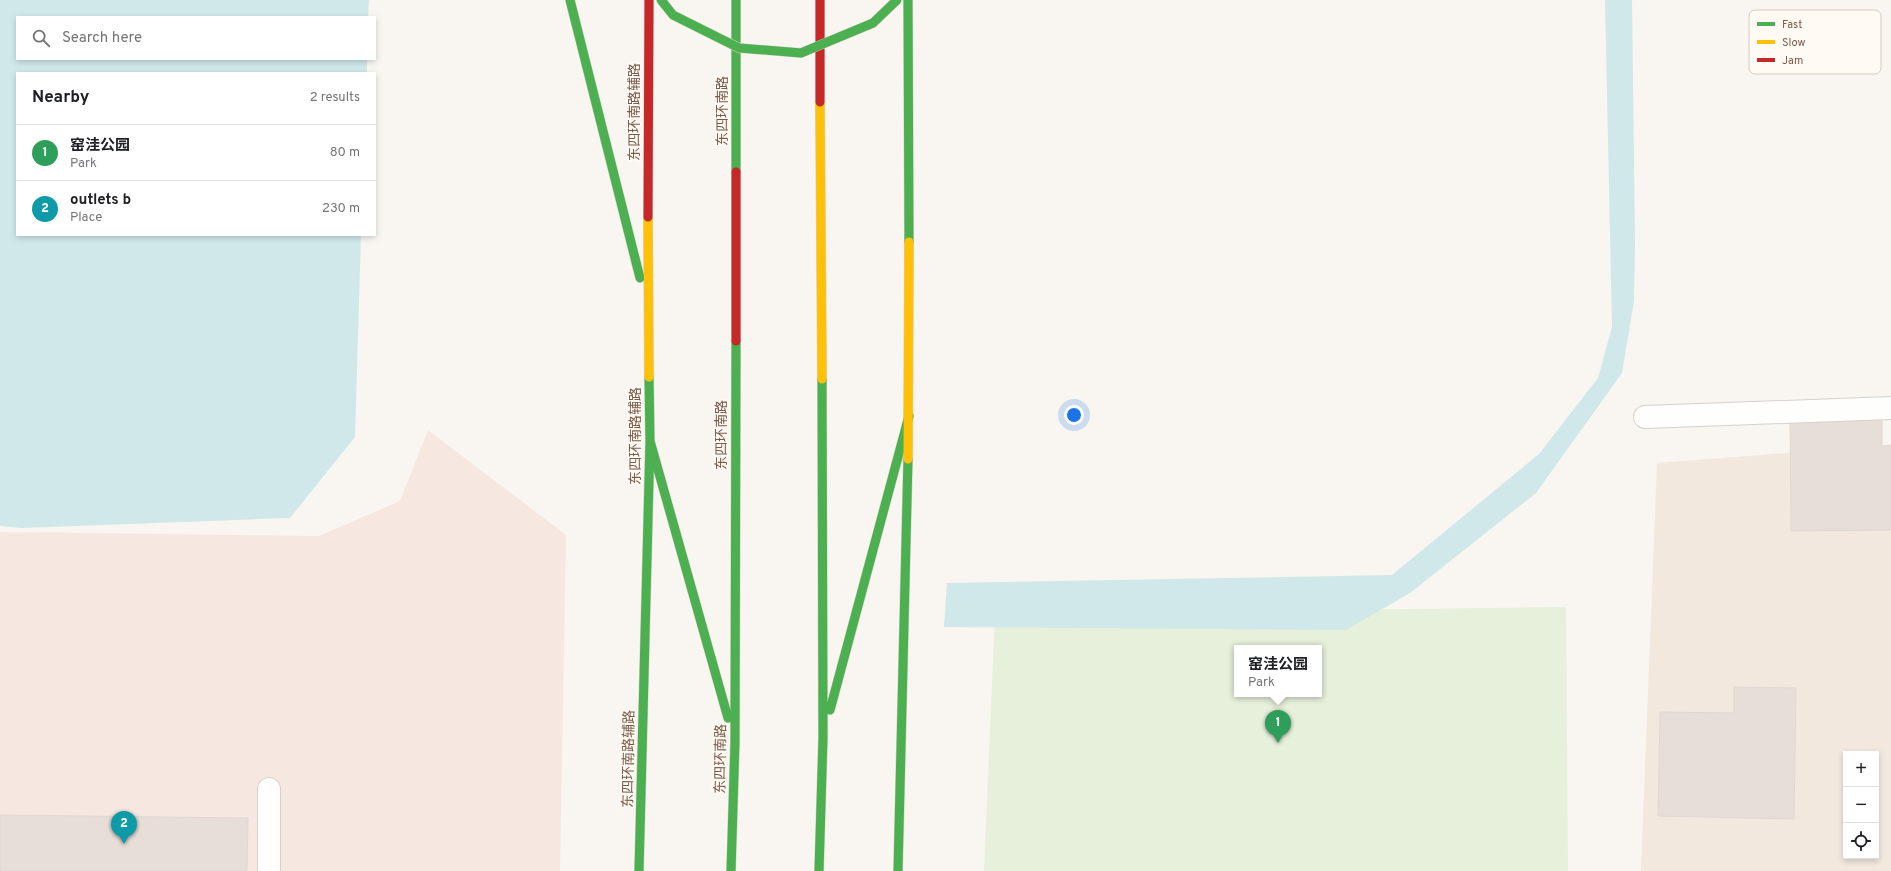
<!DOCTYPE html>
<html lang="en">
<head>
<meta charset="utf-8">
<style>
  body { margin:0; font-family:Overpass,"Noto Sans SC",sans-serif; background:#f2f2f2; color:#202124 }
  .controls { position:absolute; right:12px; bottom:12px; display:grid; overflow:hidden; border-radius:0px; box-shadow:0 2px 6px #0003 }
  .controls button { width:36px; height:36px; display:grid; place-items:center; padding:0; border:0; border-bottom:1px solid #e0e0e0; background:#fff; color:#202124; font:20px sans-serif }
  .you { position:absolute; left:1074px; top:415px; width:14px; height:14px; margin:-10px; border:3px solid #fff; border-radius:50%; background:#1a73e8; box-shadow:0 0 0 6px #1a73e833 }
  .badge { display:grid; place-items:center; width:26px; height:26px; border-radius:50%; background:#d93025; color:#fff; font-size:13px; font-weight:700 }
  .pin { position:absolute; translate:-50% -33px; filter:drop-shadow(0 1px 2px #0008) }
  .pin::after { content:''; position:absolute; top:21px; width:14px; height:12px; background:inherit; clip-path:polygon(0 0,100% 0,50% 100%) }
  .popup { position:absolute; left:1234px; top:645px; width:88px; height:52px; box-sizing:border-box; display:grid; place-content:center; border-radius:0px; background:#fff; filter:drop-shadow(0 1px 3px #0005); font-size:13px; white-space:nowrap; color:#757577 }
  .popup b { font-size:15px; color:#202124 }
  .popup::after { content:''; position:absolute; left:50%; top:100%; margin-left:-8px; border:8px solid transparent; border-top-color:#fff }
  .list { margin:0; padding:0; list-style:none }
  h2 { display:flex; justify-content:space-between; align-items:center; height:52px; margin:0; padding:0 16px; font-size:17px }
  h2 small { font-size:13px; font-weight:400; color:#757577 }
  .list li { display:grid; grid-template-columns:26px 1fr auto; gap:12px; align-items:center; box-sizing:border-box; height:56px; padding:0 16px; border-top:1px solid #e0e0e0 }
  .list b { display:block; font-size:15px; white-space:nowrap }
  .list p { margin:0; font-size:13px; white-space:nowrap; color:#757577 }
  .list em { font-size:13px; font-style:normal; color:#757577 }
  .icon { flex:none; width:22px; height:22px; fill:none; stroke:currentColor; stroke-width:2; stroke-linecap:round; stroke-linejoin:round }
  .map { position:relative; flex:none; width:1891px; height:871px; overflow:hidden }
  .search { position:absolute; background:#fff; box-shadow:0 2px 6px #0003; left:16px; top:16px; width:360px; height:44px; display:flex; align-items:center; gap:10px; box-sizing:border-box; padding:0 14px; border-radius:0px; color:#757577; font-size:15px }
  .panel { position:absolute; background:#fff; box-shadow:0 2px 6px #0003; left:16px; top:72px; width:360px; height:164px; border-radius:0px }
  .map>svg:first-child { display:block }
  .residential { fill:#f2e8de; fill-rule:evenodd }
  .commercial { fill:#f6e8e1 }
  .green { fill:#e7f0db; fill-rule:evenodd }
  .water { fill:#d0e8ea }
  .building { fill:#e6ded7; stroke:#e2d8d2 }
  .lines { fill:none; stroke-linecap:round; stroke-linejoin:round }
  .street-casing { stroke:#d7d1cb; stroke-width:24 }
  .fast-casing { stroke:#d9d2cb; stroke-width:10 }
  .slow-casing { stroke:#d9d2cb; stroke-width:10 }
  .jam-casing { stroke:#d9d2cb; stroke-width:10 }
  .street { stroke:#fefefd; stroke-width:22 }
  .fast { stroke:#4caf50; stroke-width:9 }
  .slow { stroke:#ffc107; stroke-width:9 }
  .jam { stroke:#c62828; stroke-width:9 }
  .fast-bridge-casing { stroke:#d9d2cb; stroke-width:10; stroke-linecap:butt }
  .fast-bridge { stroke:#4caf50; stroke-width:9 }
  .labels { text-anchor:middle; stroke-width:3.5; stroke-linejoin:round; paint-order:stroke }
  .street-label { font-size:14px; fill:#7a5c4d; stroke:#fffaf3 }
  .key { fill:#fffaf3; stroke:#d7cbc1; stroke-width:1 }
  .key-label { font-size:11px; fill:#7a5c4d }
</style>
</head>
<body>
<div class="map">
<svg width="1891" height="871" viewBox="0 0 1891 871">
  <rect width="100%" height="100%" fill="#f9f5f0"/>
  <path class="residential" d="M1891 445V871H1641L1657 463ZM1846 754H1876V856H1846Z"/>
  <path class="commercial" d="M428 430 566 535 560 871H0V532L319 536 400 501Z"/>
  <path class="green" d="M1566 607 1568 871H984L995 614ZM1237 648H1319V694H1237Z"/>
  <path class="water" d="M0 0H369L368 17H17V59H367V73H17V235H361L355 437 290 518 22 528 0 526Z
    M1605 0H1632L1635 241 1634 301 1622 373 1536 493 1410 593 1346 630 944 627 947 583 1392 575 1539 454 1598 378 1612 327Z"/>
  <path class="building" d="M1790 418H1882V446L1891 445V530L1791 531Z
    M1734 687 1796 688 1794 819 1658 816 1660 712 1734 713Z
    M0 815 248 818 247 871H0Z"/>
  <g class="lines">
    <defs>
      <path id="street" d="M1645 417 1891 408
        M269 789V871"/>
      <path id="fast" d="M570 0 640 278
        M908 0 909 242
        M736 172V0
        M650 441 728 718
        M830 710 909 416
        M639 871 650 441 649 377
        M731 871 735 742 736 341
        M819 871 823 738 822 379
        M898 871 908 459"/>
      <path id="slow" d="M820 102 822 379
        M648 217 649 377
        M908 459 909 242"/>
      <path id="jam" d="M820 0V102
        M648 217 649 0
        M736 341V172"/>
    </defs>
    <use href="#street" class="street-casing"/>
    <use href="#fast" class="fast-casing"/>
    <use href="#slow" class="slow-casing"/>
    <use href="#jam" class="jam-casing"/>
    <use href="#street" class="street"/>
    <use href="#fast" class="fast"/>
    <use href="#slow" class="slow"/>
    <use href="#jam" class="jam"/>
    <defs>
      <path id="fast-bridge" d="M661 0 673 15 739 48 801 53 873 23 897 0"/>
    </defs>
    <use href="#fast-bridge" class="fast-bridge-casing"/>
    <use href="#fast-bridge" class="fast-bridge"/>
  </g>
  <g class="labels">
    <g class="street-label">
      <text transform="translate(722 111) rotate(-90)" y="5">东四环南路</text>
      <text transform="translate(634 112) rotate(-90)" y="5">东四环南路辅路</text>
      <text transform="translate(721 435) rotate(-90)" y="5">东四环南路</text>
      <text transform="translate(635 436) rotate(-90)" y="5">东四环南路辅路</text>
      <text transform="translate(628 759) rotate(-89)" y="5">东四环南路辅路</text>
      <text transform="translate(720 759) rotate(-89)" y="5">东四环南路</text>
    </g>
  </g>
  <rect x="1749" y="10" width="132" height="64" rx="6" class="key"/>
  <rect x="1757" y="22" width="18" height="4" fill="#4caf50"/>
  <rect x="1757" y="40" width="18" height="4" fill="#ffc107"/>
  <rect x="1757" y="58" width="18" height="4" fill="#c62828"/>
  <g class="key-label">
    <text x="1782" y="28">Fast</text>
    <text x="1782" y="46">Slow</text>
    <text x="1782" y="64">Jam</text>
  </g>
</svg>
<div class="controls">
<button>+</button>
<button>−</button>
<button><svg class="icon" aria-label="locate" viewBox="0 0 24 24"><circle cx="12" cy="12" r="6"/><path d="M12 2v4M12 18v4M2 12h4M18 12h4"/></svg></button>
</div>
<div class="you"></div>
<div class="pin badge" style="left:1278px;top:743px;background:#2e9e5b">1</div>
<div class="popup"><b>窑洼公园</b>Park</div>
<div class="pin badge" style="left:124px;top:844px;background:#0f9aa8">2</div>
<div class="search"><svg class="icon" aria-label="search" viewBox="0 0 24 24"><circle cx="10" cy="10" r="6"/><path d="M15 15l6 6"/></svg>Search here</div>
<section class="panel">
<h2>Nearby<small>2 results</small></h2>
<ul class="list">
<li><span class="badge" style="background:#2e9e5b">1</span><div><b>窑洼公园</b><p>Park</p></div><em>80 m</em></li>
<li><span class="badge" style="background:#0f9aa8">2</span><div><b>outlets b</b><p>Place</p></div><em>230 m</em></li>
</ul>
</section>
</div>
</body>
</html>
